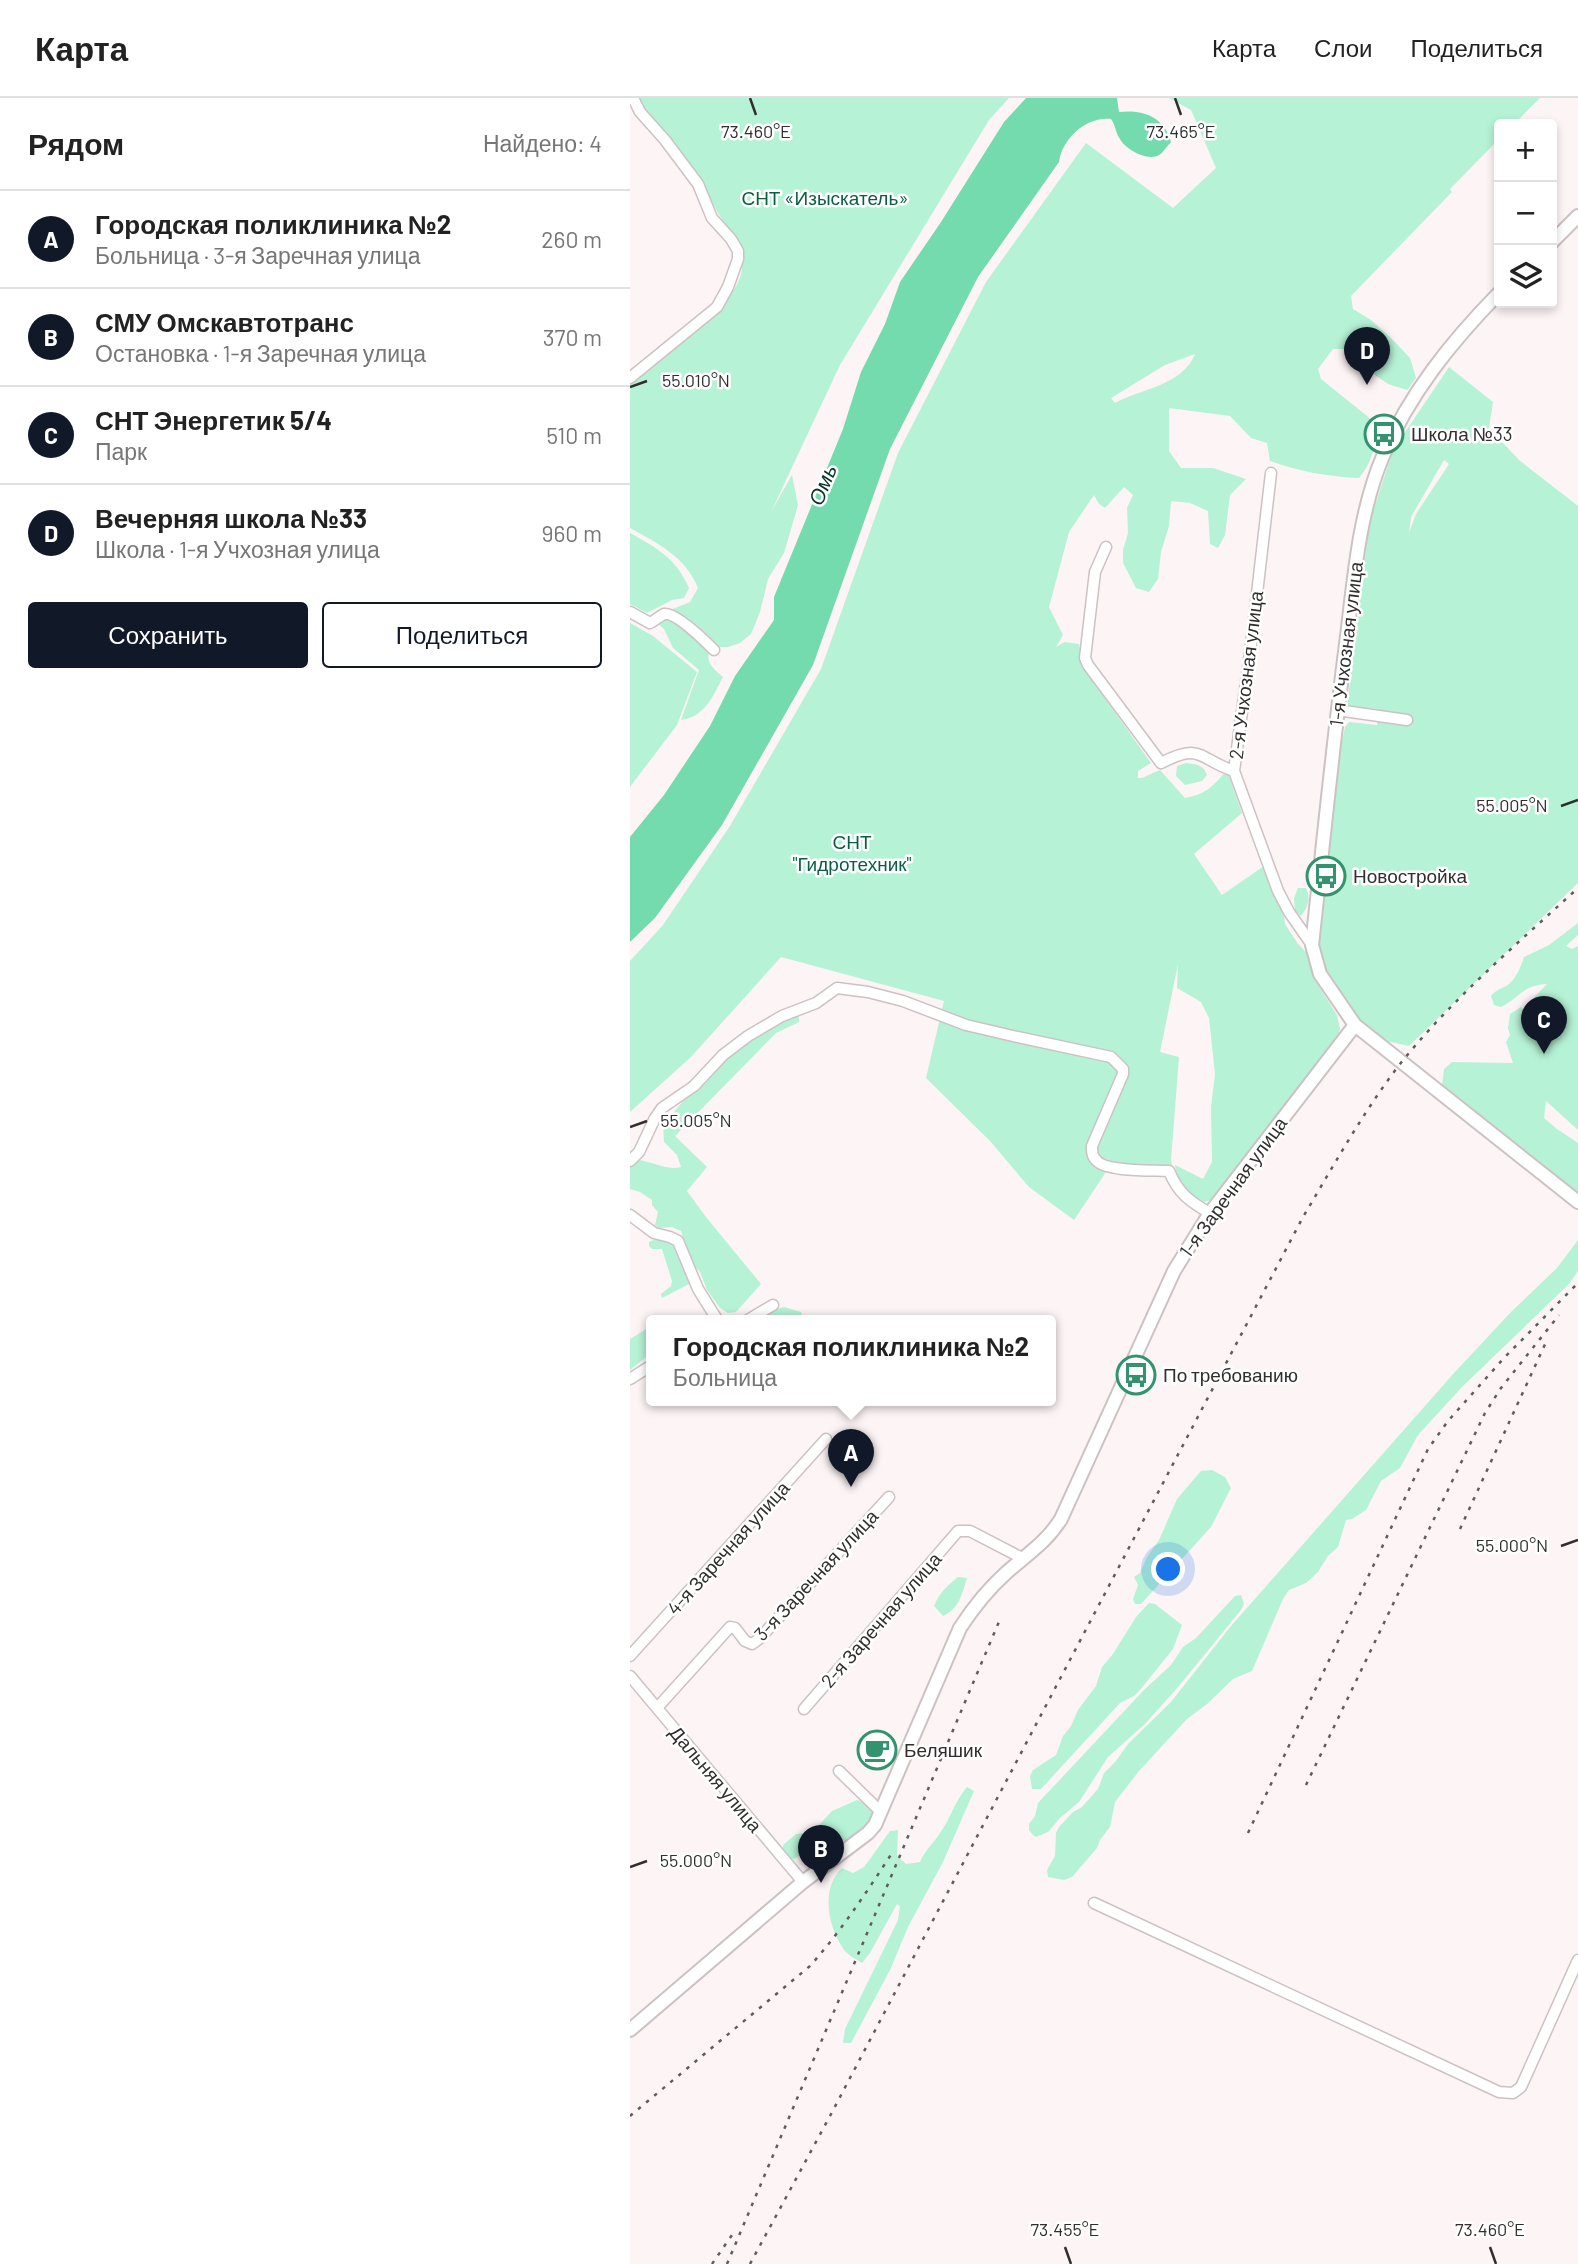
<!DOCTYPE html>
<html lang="ru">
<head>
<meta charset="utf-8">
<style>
  body { margin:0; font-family:Barlow,sans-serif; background:#f6f6f6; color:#222 }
  .controls { position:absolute; right:21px; top:21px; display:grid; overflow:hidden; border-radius:7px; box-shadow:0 4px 10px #0003 }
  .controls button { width:63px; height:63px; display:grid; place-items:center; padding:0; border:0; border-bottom:2px solid #e0e0e0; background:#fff; color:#222; font:35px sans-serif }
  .you { position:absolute; left:539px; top:1472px; width:24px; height:24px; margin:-18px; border:5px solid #fff; border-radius:50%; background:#1a73e8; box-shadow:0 0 0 10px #1a73e833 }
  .badge { display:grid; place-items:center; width:46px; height:46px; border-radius:50%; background:#111827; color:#fff; font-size:23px; font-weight:700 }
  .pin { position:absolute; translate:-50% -58px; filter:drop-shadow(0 2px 4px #0008) }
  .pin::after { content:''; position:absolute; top:37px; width:24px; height:21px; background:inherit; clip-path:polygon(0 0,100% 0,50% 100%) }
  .popup { position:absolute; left:16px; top:1217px; width:410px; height:91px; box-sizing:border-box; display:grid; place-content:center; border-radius:7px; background:#fff; filter:drop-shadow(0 2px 5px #0005); font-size:23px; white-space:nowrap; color:#767676 }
  .popup b { font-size:26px; color:#222 }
  .popup::after { content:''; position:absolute; left:50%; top:100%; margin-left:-14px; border:14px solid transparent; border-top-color:#fff }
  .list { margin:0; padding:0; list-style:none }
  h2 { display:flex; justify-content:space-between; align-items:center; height:91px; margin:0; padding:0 28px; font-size:30px }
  h2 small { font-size:23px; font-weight:400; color:#767676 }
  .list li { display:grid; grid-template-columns:46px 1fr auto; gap:21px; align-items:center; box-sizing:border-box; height:98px; padding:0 28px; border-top:2px solid #e0e0e0 }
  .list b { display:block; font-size:26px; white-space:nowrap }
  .list p { margin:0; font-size:23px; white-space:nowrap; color:#767676 }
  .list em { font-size:23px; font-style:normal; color:#767676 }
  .actions { display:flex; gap:14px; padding:21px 28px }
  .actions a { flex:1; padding:16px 0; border:2px solid #111827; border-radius:7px; text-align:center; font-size:24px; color:#111827 }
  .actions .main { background:#111827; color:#fff }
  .icon { flex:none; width:38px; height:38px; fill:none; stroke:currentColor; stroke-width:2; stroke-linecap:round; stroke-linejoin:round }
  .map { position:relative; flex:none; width:948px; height:2166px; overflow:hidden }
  header { display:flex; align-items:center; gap:42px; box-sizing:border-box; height:98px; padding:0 35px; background:#fff; border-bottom:2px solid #e0e0e0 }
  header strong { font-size:33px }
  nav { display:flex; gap:38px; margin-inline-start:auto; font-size:24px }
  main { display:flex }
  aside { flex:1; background:#fff }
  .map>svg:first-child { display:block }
  .green { fill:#b6f2d5; fill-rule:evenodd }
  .water { fill:#73dbae }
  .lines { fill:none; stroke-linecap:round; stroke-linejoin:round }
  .minor-casing { stroke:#cdc2c3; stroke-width:13 }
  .tertiary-casing { stroke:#cdc2c3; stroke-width:16 }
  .minor { stroke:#fff; stroke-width:10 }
  .tertiary { stroke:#fff; stroke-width:12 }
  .rail { stroke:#615c5c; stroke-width:2.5; stroke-dasharray:3.5 7; stroke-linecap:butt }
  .ticks { fill:none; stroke:#322e2e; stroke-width:2.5 }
  .labels { text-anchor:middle; stroke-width:5; stroke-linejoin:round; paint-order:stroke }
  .park-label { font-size:19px; fill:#095f42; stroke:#fff }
  .poi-label { font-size:19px; fill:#322e2e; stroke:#fff; text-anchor:start }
  .street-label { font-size:19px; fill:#322e2e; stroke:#fff }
  .water-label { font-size:21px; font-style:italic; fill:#043523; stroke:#fff }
  .ticks-label { font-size:18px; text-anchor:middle; fill:#322e2e; stroke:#fff; stroke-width:5; stroke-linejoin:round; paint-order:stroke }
</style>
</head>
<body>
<header>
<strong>Карта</strong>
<nav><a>Карта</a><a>Слои</a><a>Поделиться</a></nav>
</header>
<main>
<aside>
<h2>Рядом<small>Найдено: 4</small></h2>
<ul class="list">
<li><span class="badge">A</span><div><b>Городская поликлиника №2</b><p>Больница · 3-я Заречная улица</p></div><em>260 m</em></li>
<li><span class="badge">B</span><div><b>СМУ Омскавтотранс</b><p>Остановка · 1-я Заречная улица</p></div><em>370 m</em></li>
<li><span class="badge">C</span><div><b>СНТ Энергетик 5/4</b><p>Парк</p></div><em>510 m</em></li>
<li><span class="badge">D</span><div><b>Вечерняя школа №33</b><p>Школа · 1-я Учхозная улица</p></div><em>960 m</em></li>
</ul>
<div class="actions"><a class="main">Сохранить</a><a>Поделиться</a></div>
</aside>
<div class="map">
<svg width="948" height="2166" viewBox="0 0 948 2166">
  <rect width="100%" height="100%" fill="#fdf4f5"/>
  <path class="green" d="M7 0H379L359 22 210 267 141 414 162 377 168 407 154 455 138 481 130 514 121 536 110 545 98 549H87L79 554C76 566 85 572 93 579 83 598 75 619 51 622L69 572 43 550 34 531 27 525 40 512 60 504 68 490C56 459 27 445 0 430V285L98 201C112 180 117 169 106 145L62 71Z
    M539 0H910L884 26H869V41L820 91 822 94 721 198 723 211 741 222 764 243 780 260 786 280 777 292 758 286 745 277 737 262 715 251H703L688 271 691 281 747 326C745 347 743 364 729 380 699 379 668 373 640 363L637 345 621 340 600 318 539 310V353L551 370H583L616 381 600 397 595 437 588 450 580 446 578 413 560 405 541 403 539 428 531 454 528 481 519 494 506 490 493 465V452L498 435 497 410 503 397 494 389 475 410 469 406 464 397 439 434 419 509 433 537 426 549 435 544 449 546 455 572 521 665 508 673V680H512L530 672 555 700C574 697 584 688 595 674L601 676V684L612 715 564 756 592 797 634 768 653 810 655 826 668 846 678 856 684 881 707 917 710 931 707 941 584 1100 575 1104C556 1094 548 1090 545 1067L573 1081 582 1064 581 1009 585 976 579 920 571 904 547 890 548 866 530 954 549 959 541 1062 544 1079 476 1074 444 1122 399 1089 360 1043 296 980 314 903 151 859 61 959 0 1014V863L33 827 100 728 191 571 268 355 356 184 456 45 543 110 586 70 561 12ZM565 256C552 288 512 290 485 305L481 300 535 267Z
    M819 269 863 304 859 330 889 362 948 408V785L779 948 752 942 719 915 697 882 688 856 708 663 715 629 719 624 747 627 748 611 717 608 739 426 763 352ZM814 362 819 366 786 416 779 435 781 419Z
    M0 435C27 450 46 460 59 490L54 500 42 502 17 515 0 506Z
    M0 525 23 538 67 574 47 627 0 689Z
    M556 665C566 666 574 667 577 677L572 683 555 687 546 678 547 668Z
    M668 790H676C681 800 678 809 671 818L665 814 664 800Z
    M948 825V837L936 848 942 851 948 848V1032L916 1003 914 1020 927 1031 948 1045V1095L812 987 814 971 822 964 883 965 876 944 880 937 878 930 880 916 891 909 893 911 917 886C892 887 890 900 871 909L864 907 861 898C867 890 874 891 880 885 887 879 891 868 894 859L919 847Z
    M165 916 169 919V924L146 935 45 1038 77 1069 57 1093 76 1119 131 1186 106 1214 98 1215 90 1210 77 1192 70 1174 61 1164 51 1133 42 1129 29 1130 25 1127 28 1114 22 1107V1102L10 1094 0 1091V1068L9 1062C22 1064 40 1073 51 1069L47 1057 34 1044 33 1027 54 1002 75 986 103 953 131 933Z
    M28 1140 37 1141 44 1145 61 1185 32 1200 31 1196 41 1188 42 1183 32 1151H22L19 1148V1144Z
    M948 1142V1173L939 1186 832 1289 788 1337 770 1370 751 1383 736 1412 722 1421 716 1422 708 1449 698 1458 688 1474 676 1485 659 1492 653 1501 622 1573 603 1581 577 1606 557 1621 509 1673 485 1704 480 1729 470 1742 467 1750 442 1779 434 1782 418 1779 417 1772 425 1758 426 1735 429 1729 443 1714 452 1709 468 1691 474 1675 486 1663 498 1646 541 1604 601 1528 824 1275 881 1214 927 1170Z
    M154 1209 171 1214 172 1218 169 1223H124L141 1212Z
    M21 1228V1255L0 1272V1241Z
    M582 1372 595 1379 601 1390 581 1429 511 1506H505L503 1501 508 1487 504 1479 510 1475 517 1459 529 1442 547 1401 571 1373Z
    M328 1479 337 1480C332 1496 329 1511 313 1518L304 1508C309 1495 317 1488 328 1479Z
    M611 1497 614 1506 611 1512 549 1588 515 1626 478 1659 449 1704 430 1720 418 1734 406 1739 403 1737 399 1732V1726L405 1718 408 1705 514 1592 541 1567 553 1549 566 1540 605 1498Z
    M519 1505 525 1506 552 1527 543 1551 510 1592 504 1598 490 1605 411 1691H402L400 1678 403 1672 426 1657 433 1638 441 1628 448 1612 466 1588 472 1569 483 1556 506 1519Z
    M337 1689 344 1693 313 1764 278 1829 260 1872 221 1945H213L215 1931 268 1822 270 1808 267 1806 240 1855 232 1865C226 1861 218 1857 214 1852 198 1829 190 1791 212 1770L223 1775 234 1769 240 1761 260 1733 268 1732 267 1758 276 1766 290 1764C295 1752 303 1746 310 1735 321 1720 323 1706 337 1689Z
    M227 1702 236 1705 242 1714 238 1726 225 1739 205 1749 186 1747 164 1761 157 1760 153 1754V1747L166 1736 177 1735 190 1726 202 1713Z"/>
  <path class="water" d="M396 0H487L489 14C513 11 535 19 541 44 537 48 533 55 529 57 518 64 495 51 490 41 485 34 486 28 481 21 456 18 432 41 429 64L348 179 260 351 183 567 92 727 25 820 0 844V739L34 697 80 628 105 578 144 522V499L213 331 231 274 255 226 270 184 311 124 374 24Z"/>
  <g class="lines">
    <defs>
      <path id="minor" d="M0 280 87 209 98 189 108 161V153L101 141 82 120 68 86 35 42 10 14 3 0
        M641 375 621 547 604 673 648 793 659 814 682 847
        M476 449 465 474 455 560 458 567 531 665C572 644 568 661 604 673
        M0 514 20 525C24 523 30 518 34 516 46 514 76 544 84 552
        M707 612 777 622
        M0 1063 9 1054 25 1020 32 1010 64 988 93 957 118 938 152 918 186 905 207 890 238 894 273 903 336 927 383 938 481 959 493 971V976L462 1048C462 1054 462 1059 467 1063 477 1074 523 1072 539 1073 548 1095 560 1104 580 1115
        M0 1117 24 1135 40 1139 48 1143 68 1191 88 1223
        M116 1223 143 1207
        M0 1281 22 1267
        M0 1558 196 1341
        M0 1578 173 1784
        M27 1610 100 1529 105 1530 115 1543 122 1546 129 1541 259 1399
        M174 1611 328 1433H340L394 1461
        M209 1673 251 1714
        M464 1805 869 1994 883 1995 891 1989 948 1862"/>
      <path id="tertiary" d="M922 144 948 118
        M869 195C822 243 779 296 753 358 728 417 724 483 716 546 703 646 693 747 682 847L690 876 725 927 948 1104
        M0 1932 173 1784 238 1735 245 1727 330 1530C343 1510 357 1492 376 1475 396 1457 416 1445 431 1421L544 1173 580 1115 725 927"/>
    </defs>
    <use href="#minor" class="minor-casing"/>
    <use href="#tertiary" class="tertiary-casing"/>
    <use href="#minor" class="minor"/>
    <use href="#tertiary" class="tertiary"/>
    <path class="rail" d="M830 1431 917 1242
      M676 1687 855 1315 871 1290 929 1217
      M618 1735 798 1351 818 1323 874 1260 948 1185
      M0 2018 180 1868C212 1832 238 1792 264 1752
      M82 2166 102 2137
      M97 2166 371 1519
      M120 2166 200 2018 673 1119C704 1067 733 1014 770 966 822 901 887 846 948 790"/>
  </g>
  <path class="ticks" d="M120 0 126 17M545 0 551 17M0 289 17 283M931 708 948 702M0 1029 17 1023M931 1448 948 1442M0 1769 17 1763M435 2149 441 2166M860 2149 866 2166"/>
  <defs>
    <symbol id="bus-ring" viewBox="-11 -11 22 22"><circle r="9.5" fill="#fff" stroke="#32936e" stroke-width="1.5"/><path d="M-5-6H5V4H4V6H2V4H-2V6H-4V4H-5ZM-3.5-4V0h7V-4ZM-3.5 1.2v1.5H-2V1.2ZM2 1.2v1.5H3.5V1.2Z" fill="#32936e"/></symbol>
    <symbol id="cafe-ring" viewBox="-11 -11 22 22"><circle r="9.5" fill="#fff" stroke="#32936e" stroke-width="1.5"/><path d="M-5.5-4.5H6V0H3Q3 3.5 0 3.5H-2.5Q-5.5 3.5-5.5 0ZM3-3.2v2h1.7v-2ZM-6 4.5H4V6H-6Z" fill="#32936e"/></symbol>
  </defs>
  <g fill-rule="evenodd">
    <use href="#bus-ring" x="732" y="314" width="44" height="44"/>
    <use href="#bus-ring" x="674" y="756" width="44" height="44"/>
    <use href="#bus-ring" x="484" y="1255" width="44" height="44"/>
    <use href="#cafe-ring" x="225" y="1630" width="44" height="44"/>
  </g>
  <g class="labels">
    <g class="park-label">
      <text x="195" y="107">СНТ «Изыскатель»</text>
      <text x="222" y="751">СНТ<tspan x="222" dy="22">"Гидротехник"</tspan></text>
    </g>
    <g class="poi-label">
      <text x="781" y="343">Школа №33</text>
      <text x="723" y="785">Новостройка</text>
      <text x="533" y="1284">По требованию</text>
      <text x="274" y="1659">Беляшик</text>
    </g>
    <g class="street-label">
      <text transform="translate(716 546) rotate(-83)" y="7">1-я Учхозная улица</text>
      <text transform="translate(616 577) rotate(-83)" y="7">2-я Учхозная улица</text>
      <text transform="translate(603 1089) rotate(-54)" y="7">1-я Заречная улица</text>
      <text transform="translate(98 1450) rotate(-48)" y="7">4-я Заречная улица</text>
      <text transform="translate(186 1477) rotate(-47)" y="7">3-я Заречная улица</text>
      <text transform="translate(251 1522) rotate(-49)" y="7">2-я Заречная улица</text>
      <text transform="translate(86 1681) rotate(50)" y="7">Дальняя улица</text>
    </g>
    <g class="water-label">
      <text transform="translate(193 387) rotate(-68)" y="7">Омь</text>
    </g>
  </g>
  <g class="ticks-label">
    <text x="126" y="40">73.460°E</text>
    <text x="551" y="40">73.465°E</text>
    <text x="66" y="289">55.010°N</text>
    <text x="882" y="714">55.005°N</text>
    <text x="66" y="1029">55.005°N</text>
    <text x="882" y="1454">55.000°N</text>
    <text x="66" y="1769">55.000°N</text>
    <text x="435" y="2138">73.455°E</text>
    <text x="860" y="2138">73.460°E</text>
  </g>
</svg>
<div class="controls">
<button>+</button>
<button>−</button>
<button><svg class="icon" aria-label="layers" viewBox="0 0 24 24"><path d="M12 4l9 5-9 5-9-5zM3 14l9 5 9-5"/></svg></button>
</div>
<div class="you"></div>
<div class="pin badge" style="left:221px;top:1389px">A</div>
<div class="popup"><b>Городская поликлиника №2</b>Больница</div>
<div class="pin badge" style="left:191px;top:1785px">B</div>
<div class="pin badge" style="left:914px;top:956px">C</div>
<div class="pin badge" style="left:737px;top:287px">D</div>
</div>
</main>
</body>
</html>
